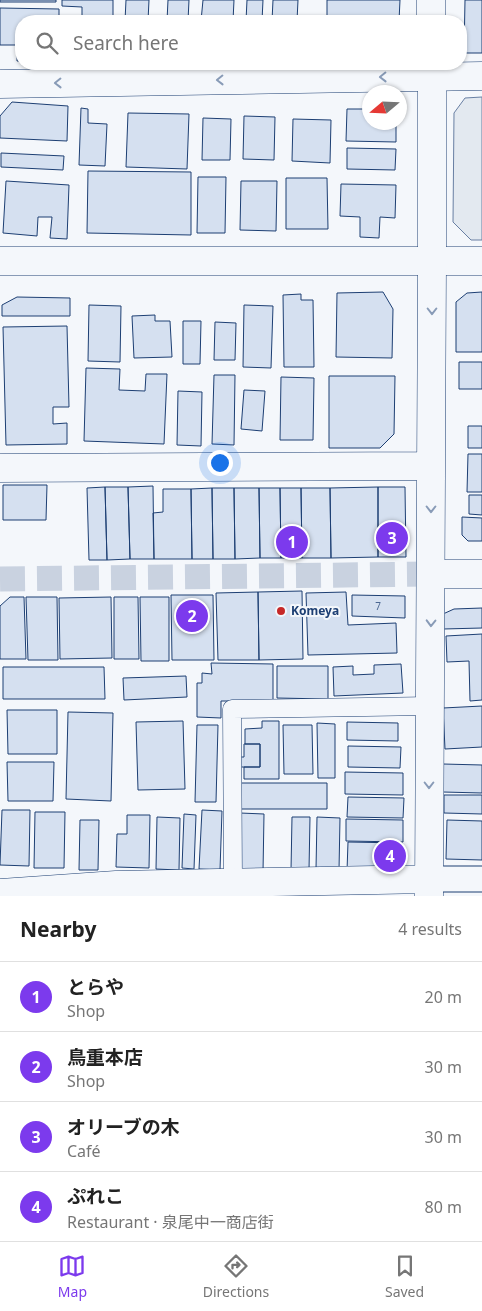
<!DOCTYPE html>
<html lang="en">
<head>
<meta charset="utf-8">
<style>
  body { margin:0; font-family:"Noto Sans","Noto Sans JP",sans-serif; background:#f2f2f2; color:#222 }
  .compass { position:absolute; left:362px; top:85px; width:45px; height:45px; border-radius:50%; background:#fff; box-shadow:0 1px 4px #0004; rotate:251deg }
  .you { position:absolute; left:219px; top:462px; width:18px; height:18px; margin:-12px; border:4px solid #fff; border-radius:50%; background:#1a73e8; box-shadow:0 0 0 8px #1a73e833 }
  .badge { display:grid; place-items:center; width:32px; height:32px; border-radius:50%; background:#7c3aed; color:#fff; font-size:16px; font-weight:700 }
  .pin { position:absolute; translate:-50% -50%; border:2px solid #fff; box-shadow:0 1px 5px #0006 }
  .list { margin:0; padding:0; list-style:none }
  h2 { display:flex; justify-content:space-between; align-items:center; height:65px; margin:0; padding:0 20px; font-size:21px }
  h2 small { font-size:16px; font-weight:400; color:#767676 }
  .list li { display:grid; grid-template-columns:32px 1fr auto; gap:15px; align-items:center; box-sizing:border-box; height:70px; padding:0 20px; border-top:1px solid #e0e0e0 }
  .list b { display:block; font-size:19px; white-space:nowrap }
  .list p { margin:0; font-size:16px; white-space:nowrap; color:#767676 }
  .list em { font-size:16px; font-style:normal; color:#767676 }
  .icon { flex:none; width:28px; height:28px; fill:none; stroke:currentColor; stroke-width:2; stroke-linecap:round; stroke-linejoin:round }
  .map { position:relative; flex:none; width:482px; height:896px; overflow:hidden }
  .search { position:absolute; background:#fff; box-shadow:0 1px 4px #0004; left:15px; right:15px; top:15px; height:55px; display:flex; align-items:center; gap:12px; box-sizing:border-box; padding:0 18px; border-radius:20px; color:#767676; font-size:19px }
  .sheet { height:345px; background:#fff }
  nav { display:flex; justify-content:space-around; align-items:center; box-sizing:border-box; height:70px; border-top:1px solid #e0e0e0; background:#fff; font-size:14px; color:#767676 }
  nav a { display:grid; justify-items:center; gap:2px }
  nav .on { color:#7c3aed }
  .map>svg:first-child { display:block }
  .green { fill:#e3e9f0; stroke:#687fa3 }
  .building { fill:#d5e0f0; stroke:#1d3f73 }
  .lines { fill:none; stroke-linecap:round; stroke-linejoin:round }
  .pedestrian-tunnel { stroke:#c9d2e0; stroke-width:25; stroke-dasharray:25 12; stroke-linecap:butt }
  .service-casing { stroke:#1d3f73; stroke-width:19 }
  .pedestrian-casing { stroke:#1d3f73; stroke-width:27 }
  .minor-casing { stroke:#1d3f73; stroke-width:29 }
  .tertiary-casing { stroke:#1d3f73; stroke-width:29 }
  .service { stroke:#f4f7fb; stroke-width:18 }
  .pedestrian { stroke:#f4f7fb; stroke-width:25 }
  .minor { stroke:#f4f7fb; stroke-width:28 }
  .tertiary { stroke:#f4f7fb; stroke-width:28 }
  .oneway { stroke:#889bb7 }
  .poi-dot { fill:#c62828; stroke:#f4f7fb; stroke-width:2 }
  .labels { text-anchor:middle; stroke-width:4; stroke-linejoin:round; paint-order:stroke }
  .number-label { font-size:10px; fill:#4b6792 }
  .poi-label { font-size:12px; font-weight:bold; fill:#1d3f73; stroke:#f4f7fb; text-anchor:start }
</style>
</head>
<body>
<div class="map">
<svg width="482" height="896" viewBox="0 0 482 896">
  <rect width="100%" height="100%" fill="#f4f7fb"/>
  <path class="green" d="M482 97V240H471L453 222 454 113 465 98Z"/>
  <path class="building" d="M0 0H56V2H0Z
    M62 0H113V21H82V7L62 6Z
    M126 0H149L148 21H125Z
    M168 0H189L188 21H167Z
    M203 0H234L233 21H201Z
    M247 0H263L262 21H246Z
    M273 0H298L297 21H272Z
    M327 0H400L399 21H327Z
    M465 0H482V53H464Z
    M0 8 59 9V21H21V61H17V45H0Z
    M12 102 68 106 67 141 0 138V116Z
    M81 108 88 109V123L107 124 105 166 79 165Z
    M347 109H370V122H396V142L346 141Z
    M128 113 189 114 187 169 126 167Z
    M244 116 275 117 274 160 243 159Z
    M203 118 231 119 230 160H202Z
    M293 119 331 120 330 163 292 161Z
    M347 148 396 149 395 170 347 169Z
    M1 153 64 156 63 170 1 167Z
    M88 171 191 172V235L87 233Z
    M198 177H226L225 233H197Z
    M286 178H327L328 229H286Z
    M6 181 69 185 67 239 50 238 52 217H38L37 236 3 233Z
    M241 181H277L276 231 240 230Z
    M341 184 396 185 395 218 380 217 379 238 360 237V217L340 216Z
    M383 292 393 309 392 358 336 357 337 293Z
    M482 292V352H456V302L467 293Z
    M301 294V300H313L314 367H284L283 295Z
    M17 297 70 298V316H2V305Z
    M89 305 121 306 120 362 88 361Z
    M244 305 273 306 271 368 243 367Z
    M155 315V321H170L172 357 134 358 132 316Z
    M183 321H201L200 364H183Z
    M215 322 236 323 235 360H214Z
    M67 326 69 407H53V424L67 423V444L6 445 3 327Z
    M459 362H482V389H459Z
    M86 368 120 369 119 390 145 391 146 374H167L164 444 84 441Z
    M214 375H235L234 445 212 444Z
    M329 376H395L394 434 380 448H329Z
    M281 377 314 378 313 440H280Z
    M244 390 265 391 262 431 241 429Z
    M178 391 202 392 201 446 177 445Z
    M468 426H482V448H468Z
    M468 454H482V492H467Z
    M3 485H47L46 520H3Z
    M153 486 154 559H130L128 487Z
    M105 487 107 560H89L87 488Z
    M105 487H128L130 559 107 560Z
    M378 487H405L406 557H378Z
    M378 487V557L331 558 330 488Z
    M212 488 213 559H192L191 489Z
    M212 488H234L235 559H213Z
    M234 488H259L260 558 235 559Z
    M259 488H280L281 558H260Z
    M280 488H301L302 558H281Z
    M301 488H330L331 558H302Z
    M163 489H191L192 559H154L153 513 163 512Z
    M469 495H482V515L469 514Z
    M462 517 482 518V541H468L462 535Z
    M302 591 303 659 259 660 258 592Z
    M258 592 259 660H218L216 593Z
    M346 592 348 625 396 623 397 653 308 655 306 593Z
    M171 595H213L214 660H172Z
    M352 595 405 596V618L352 616Z
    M10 597H24L26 659H0V606Z
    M26 597H57L58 660H28Z
    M111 597 112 658 60 659 59 598Z
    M114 597H138L139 659H114Z
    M140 597H169V661H141Z
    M482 608V628L443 629V614L454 609Z
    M482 634V700L470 701 469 661 447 662 446 636Z
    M211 663 273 664V701H221V718L197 717V683H202V673L212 674Z
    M401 664 403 693 334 696 333 667 353 666V675L374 674V665Z
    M277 666H328V699L277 698Z
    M3 667H104L105 699H3Z
    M186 676 187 697 124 700 123 678Z
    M482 706V747L445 749 443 708Z
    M7 710H57V754H8Z
    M68 712 113 713 111 801 66 799Z
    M183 721 185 789 138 790 136 722Z
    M262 721H279V779H244V767H260V744H245V729L262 728Z
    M347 722 398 723V741L347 740Z
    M317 723 335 724V778H318Z
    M197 725H218L216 802H195Z
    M283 725H312L313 774H284Z
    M244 744H260V767H237V757H244Z
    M348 746 401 747 400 768 348 767Z
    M7 762H54L53 801H8Z
    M443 764 482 765V793L443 792Z
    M345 772 403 773V795L345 794Z
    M238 783H327V809H238Z
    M444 795H482V814L444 813Z
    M348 797 404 798 403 818 347 817Z
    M2 810H30L29 866 0 865Z
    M202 810 222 811 220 870 199 869Z
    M35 812H65L64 868H34Z
    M240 813 264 814 263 872 239 871Z
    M184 814 196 815 194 869 182 868Z
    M127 815H150L149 868 116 867 117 834H127Z
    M157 817 180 818 179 870 156 869Z
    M292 817H310L309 870H291Z
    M317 817 340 818 339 870 316 869Z
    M346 819 403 820V842L346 841Z
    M80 820H99L98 870H79Z
    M447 820 482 821V860L446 859Z
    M348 842 402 843 401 864 389 871H347Z"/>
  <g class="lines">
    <path class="pedestrian-tunnel" d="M0 579 431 574"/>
    <defs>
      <path id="service" d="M233 883 232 709 430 706"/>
      <path id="pedestrian" d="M429 879H482"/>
      <path id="minor" d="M0 84 482 76
        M0 468 431 466
        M0 893 116 885 429 879
        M429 896 432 263"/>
      <path id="tertiary" d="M431 0V21
        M432 64V263
        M0 261H482
        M431 574H482"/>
    </defs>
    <use href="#service" class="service-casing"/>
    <use href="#pedestrian" class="pedestrian-casing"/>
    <use href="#minor" class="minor-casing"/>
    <use href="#tertiary" class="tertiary-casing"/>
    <use href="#service" class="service"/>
    <use href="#pedestrian" class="pedestrian"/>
    <use href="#minor" class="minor"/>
    <use href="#tertiary" class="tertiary"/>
  </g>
  <defs><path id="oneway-chevron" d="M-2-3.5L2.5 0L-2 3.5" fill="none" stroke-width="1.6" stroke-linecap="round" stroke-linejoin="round" transform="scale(1.25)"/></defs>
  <g class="oneway">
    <use href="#oneway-chevron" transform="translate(383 77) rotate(179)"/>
    <use href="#oneway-chevron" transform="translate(220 80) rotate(179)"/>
    <use href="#oneway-chevron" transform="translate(58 83) rotate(179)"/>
    <use href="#oneway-chevron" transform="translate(432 311) rotate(90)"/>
    <use href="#oneway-chevron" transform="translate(431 509) rotate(90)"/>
    <use href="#oneway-chevron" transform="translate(431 623) rotate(91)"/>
    <use href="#oneway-chevron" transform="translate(429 785) rotate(90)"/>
  </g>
  <circle class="poi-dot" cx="281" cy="611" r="5"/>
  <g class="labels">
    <g class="number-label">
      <text x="378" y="610">7</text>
    </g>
    <g class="poi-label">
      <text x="291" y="615">Komeya</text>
    </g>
  </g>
</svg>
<svg class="compass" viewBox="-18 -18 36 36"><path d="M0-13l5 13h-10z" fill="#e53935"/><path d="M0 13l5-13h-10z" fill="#767676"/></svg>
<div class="you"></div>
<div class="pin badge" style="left:292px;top:542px">1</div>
<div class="pin badge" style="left:192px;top:616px">2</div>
<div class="pin badge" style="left:392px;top:538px">3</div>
<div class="pin badge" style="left:390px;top:856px">4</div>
<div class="search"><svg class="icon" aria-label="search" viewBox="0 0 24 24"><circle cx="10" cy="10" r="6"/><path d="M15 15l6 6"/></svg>Search here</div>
</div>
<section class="sheet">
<h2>Nearby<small>4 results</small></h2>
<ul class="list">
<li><span class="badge">1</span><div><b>とらや</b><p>Shop</p></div><em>20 m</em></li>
<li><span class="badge">2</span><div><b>鳥重本店</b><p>Shop</p></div><em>30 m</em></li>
<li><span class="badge">3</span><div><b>オリーブの木</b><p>Café</p></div><em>30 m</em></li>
<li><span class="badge">4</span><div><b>ぷれこ</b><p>Restaurant · 泉尾中一商店街</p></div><em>80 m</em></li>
</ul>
</section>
<nav>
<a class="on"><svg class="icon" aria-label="map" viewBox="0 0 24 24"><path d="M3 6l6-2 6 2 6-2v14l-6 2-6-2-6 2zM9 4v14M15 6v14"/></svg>Map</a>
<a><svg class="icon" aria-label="directions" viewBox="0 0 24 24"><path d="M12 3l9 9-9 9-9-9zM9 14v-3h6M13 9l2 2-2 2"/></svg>Directions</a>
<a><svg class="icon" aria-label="saved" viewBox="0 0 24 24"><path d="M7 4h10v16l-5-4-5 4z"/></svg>Saved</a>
</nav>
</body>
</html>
